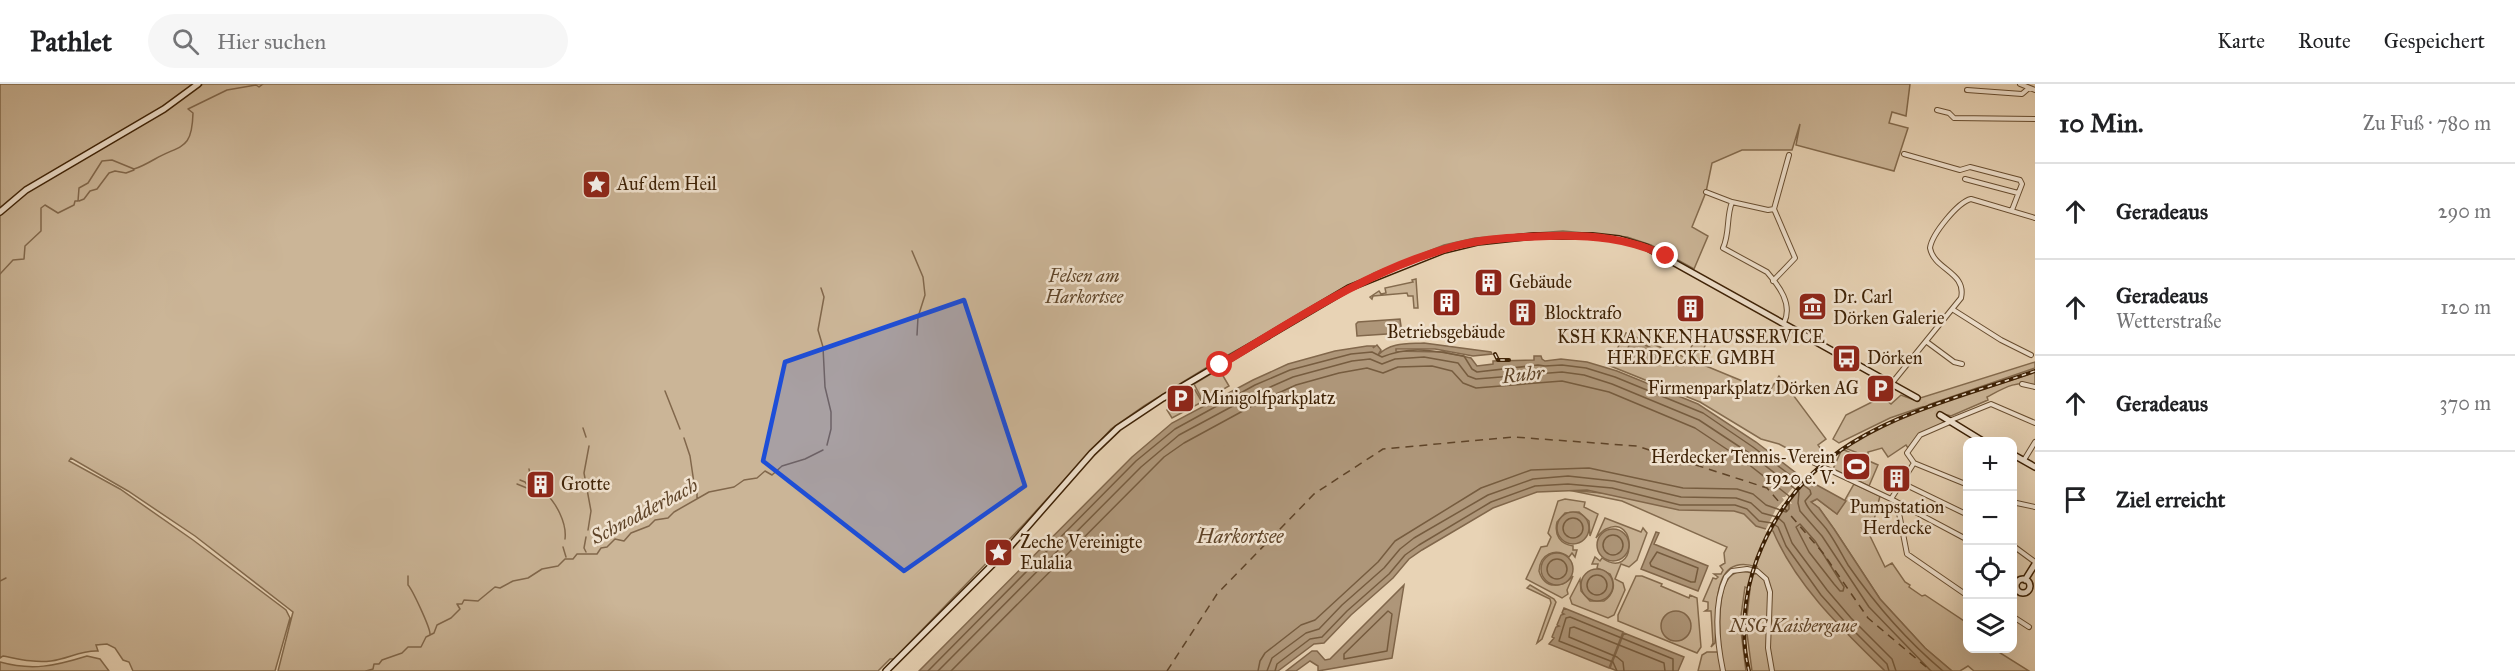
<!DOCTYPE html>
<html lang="de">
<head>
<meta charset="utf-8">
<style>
  body { margin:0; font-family:"IM FELL Great Primer",serif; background:#f6f6f6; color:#202124 }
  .controls { position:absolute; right:18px; bottom:18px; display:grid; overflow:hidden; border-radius:12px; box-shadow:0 6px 24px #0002 }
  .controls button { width:54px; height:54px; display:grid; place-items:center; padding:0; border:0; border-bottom:2px solid #e0e0e0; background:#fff; color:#202124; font:30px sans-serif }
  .stop { position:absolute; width:18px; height:18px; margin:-14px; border:4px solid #d93025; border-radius:50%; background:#fff }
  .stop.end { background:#d93025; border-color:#fff; box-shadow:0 2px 6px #0008 }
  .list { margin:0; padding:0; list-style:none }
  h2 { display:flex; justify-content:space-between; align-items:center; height:78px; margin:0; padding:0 24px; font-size:26px }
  h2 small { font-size:20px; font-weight:400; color:#757577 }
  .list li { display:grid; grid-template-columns:39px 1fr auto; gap:18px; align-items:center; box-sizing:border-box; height:96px; padding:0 24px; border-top:2px solid #e0e0e0 }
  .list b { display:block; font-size:22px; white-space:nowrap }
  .list p { margin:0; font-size:20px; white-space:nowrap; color:#757577 }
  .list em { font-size:20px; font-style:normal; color:#757577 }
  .icon { flex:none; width:33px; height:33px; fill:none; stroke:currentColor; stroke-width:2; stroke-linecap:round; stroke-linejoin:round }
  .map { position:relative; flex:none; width:2035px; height:587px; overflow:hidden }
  header { display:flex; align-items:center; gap:36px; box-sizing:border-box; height:84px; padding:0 30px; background:#fff; border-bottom:2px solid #e0e0e0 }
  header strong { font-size:28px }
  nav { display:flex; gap:33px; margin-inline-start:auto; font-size:21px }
  .search { width:420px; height:54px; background:#f6f6f6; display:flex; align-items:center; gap:15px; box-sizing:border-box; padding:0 21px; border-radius:33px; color:#757577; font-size:22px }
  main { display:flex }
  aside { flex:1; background:#fff }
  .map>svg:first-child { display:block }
  .green { fill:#cbb597; stroke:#846b4e; stroke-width:1.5 }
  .water { fill:#ae9679; stroke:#81674b; stroke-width:1.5 }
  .pier { fill:#e8d3b5 }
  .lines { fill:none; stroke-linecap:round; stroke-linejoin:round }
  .shore { stroke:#765c3f; stroke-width:1.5 }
  .stream { stroke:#81674b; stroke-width:1.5 }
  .ferry { stroke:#5f4428; stroke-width:1.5; stroke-dasharray:8 6; stroke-linecap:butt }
  .secondary-tunnel { stroke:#c6af92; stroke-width:5; stroke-dasharray:5 2.5; stroke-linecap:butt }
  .minor-casing { stroke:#684e31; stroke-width:6 }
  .secondary-casing { stroke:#3d2105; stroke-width:8 }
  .minor { stroke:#f0e2cf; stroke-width:4 }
  .secondary { stroke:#f0e2cf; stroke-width:5 }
  .rail-casing { stroke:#3d2105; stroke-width:4 }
  .rail { stroke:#f0e2cf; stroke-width:1.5; stroke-dasharray:4.5; stroke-linecap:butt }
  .route { stroke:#d93025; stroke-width:8 }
  .marked { fill:#1d4ed8; fill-opacity:0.2; stroke:#1d4ed8; stroke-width:4.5; stroke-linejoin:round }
  .labels { text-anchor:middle; stroke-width:5; stroke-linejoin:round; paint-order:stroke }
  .poi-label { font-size:18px; fill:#3d2105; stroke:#f0e2cf; text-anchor:start }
  .park-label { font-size:18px; font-style:italic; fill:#60462a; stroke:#f0e2cf }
  .water-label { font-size:20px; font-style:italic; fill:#5f4428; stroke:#f0e2cf }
</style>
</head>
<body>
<header>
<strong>Pathlet</strong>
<div class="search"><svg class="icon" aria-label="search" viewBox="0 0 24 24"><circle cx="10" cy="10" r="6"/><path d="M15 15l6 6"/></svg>Hier suchen</div>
<nav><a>Karte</a><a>Route</a><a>Gespeichert</a></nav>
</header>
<main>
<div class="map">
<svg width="2035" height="587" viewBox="0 0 2035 587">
  <rect width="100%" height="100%" fill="#e8d3b5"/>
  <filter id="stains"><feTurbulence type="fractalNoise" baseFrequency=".00333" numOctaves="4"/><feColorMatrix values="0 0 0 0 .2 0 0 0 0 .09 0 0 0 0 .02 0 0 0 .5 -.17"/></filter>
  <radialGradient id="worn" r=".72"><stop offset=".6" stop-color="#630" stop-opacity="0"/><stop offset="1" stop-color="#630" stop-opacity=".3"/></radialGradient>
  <path class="green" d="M0 0H197C134 47 59 75 0 126Z
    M203 0H1910L1906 32 1892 28 1889 39 1908 44 1894 87 1796 61 1800 40 1792 66H1742L1712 79 1706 108 1692 143 1708 152 1694 185 1651 161 1627 153 1563 147 1475 154 1444 161 1374 189 1214 279 1144 322 1111 345 1025 439 894 575H890L878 587H278L293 528 195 452 128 407 71 374 69 377 120 405 193 456 286 526 290 534 275 587H133L129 578 123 576 115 564 107 560 96 561 98 567C81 566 68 575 51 577 34 579 19 575 3 572L0 574V131L27 108Z
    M1416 195 1418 224H1414L1413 212H1408L1407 209 1373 212 1372 215 1370 213 1379 207 1381 210 1386 209 1385 204 1413 198 1412 196Z
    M1626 249 1769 308 1779 292 1826 355 1818 361 1823 368 1809 376 1779 360 1761 355 1700 318 1608 281Z
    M1696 252 1707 256 1699 278 1687 273Z
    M2035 278V284L1890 334 1839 359 1833 355 1846 331 1882 313 1891 320 1901 311 1914 316Z
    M1219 285 1229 302 1203 317 1194 300Z
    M2035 288V301C2016 296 2004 304 1987 313L1988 316 1951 332 1944 330 1940 332 1945 338 1921 349 1908 364 1906 361 1888 373 1882 364 1868 368V373L1845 364C1898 328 1975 309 2035 288Z
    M1195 306 1202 318 1172 334 1167 326 1194 311 1193 307Z
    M1842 365 1878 381 1869 402 1833 385Z
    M1854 400 1880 412 1870 452 1885 483 1892 479 1905 498 1910 501 1909 503 1922 512 1925 511 1967 539 1968 564 1994 565 2029 587H1974L1968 582 1960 587H1952L1925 564 1880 515 1834 445 1819 424 1811 418 1817 415 1837 430Z
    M1568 406 1758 423 1892 587H1752L1746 542 1750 505 1745 503 1740 539 1746 587H1724C1720 566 1714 505 1732 491 1739 485 1748 488 1755 490L1757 483C1709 467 1718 530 1715 559L1711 563 1713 559 1711 527H1705L1708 525V518L1703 517 1713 494 1716 495 1718 493 1714 490H1721L1723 486 1720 482 1725 479 1724 469 1727 463 1622 417Z
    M1565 415 1585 418 1584 423 1598 430 1590 452 1589 437 1579 428 1565 429 1557 438C1554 451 1560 460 1573 462V466H1577L1575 473 1572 469 1569 473C1555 463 1540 470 1539 487 1545 507 1563 503 1573 492L1567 506 1568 510 1562 514 1526 495 1541 463 1547 462 1551 453 1548 449 1558 417Z
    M1605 434 1641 448 1643 444 1647 449 1637 476 1629 483 1621 480 1615 495 1623 499 1625 506 1614 531 1608 534 1572 520 1570 514 1580 495 1581 507 1590 517H1604C1614 510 1616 500 1610 490L1597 484 1598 480H1592L1595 473 1600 477 1602 474C1637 498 1638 429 1606 445 1602 447 1598 452 1596 454Z
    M1636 492H1642L1662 500 1661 502 1689 514 1690 511 1697 514 1701 563 1697 569 1618 537V531Z
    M1530 501 1554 515 1556 518 1542 555 1537 559 1551 519 1550 515 1527 504Z
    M1707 568H1718L1722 587H1698L1702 571Z
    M87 572 100 575 109 587H0V578C32 587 55 582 87 572Z"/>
  <path class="water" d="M1400 235 1402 249 1357 252 1356 240 1358 238Z
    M1632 255 1660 268 1655 280 1626 268Z
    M1424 259 1491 268 1492 270 1473 272 1435 265H1396V267L1443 268 1471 274 1477 282 1493 280V277L1534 276V272H1541L1542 275 1545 277 1561 275 1587 278 1617 287 1698 320 1756 358 1813 402 1815 400 1846 417 1837 430 1817 415 1811 418 1819 424 1834 445 1880 515 1925 564 1952 587H1885C1843 546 1796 502 1773 447L1756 442 1744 430 1734 427 1679 426 1587 406 1537 408 1493 424 1422 466 1409 475 1393 494 1351 531 1324 559 1314 560 1278 587H919L1132 373 1172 339 1253 296 1288 280 1335 267 1367 262H1374L1373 264 1377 261 1381 266 1378 271C1391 258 1407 260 1424 259Z
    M1557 444a16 16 0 1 1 32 0a16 16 0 1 1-32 0Z
    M1597 461a16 16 0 1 1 32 0a16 16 0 1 1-32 0Z
    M1656 448 1659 449 1654 460 1708 482 1698 507 1641 485Z
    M1541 485a16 16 0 1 1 32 0a16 16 0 1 1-32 0Z
    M1581 501a16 16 0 1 1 32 0a16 16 0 1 1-32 0Z
    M1404 501 1392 574 1318 587V582L1310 577 1296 587H1286L1312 567H1317L1325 576 1330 575Z
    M1564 524 1623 548 1609 584 1549 560 1554 554 1552 553 1556 543 1559 542 1557 541 1561 531 1564 530 1562 529Z
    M1661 542a15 15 0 1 1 30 0a15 15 0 1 1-30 0Z
    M1624 549 1684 573 1678 587H1617L1610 584Z"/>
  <path class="pier" d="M1804 390 1809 395 1790 416 1792 420 1788 419 1770 448 1765 447 1776 425 1784 416 1782 413H1785Z"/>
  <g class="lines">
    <path class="shore" d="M1563 444a10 10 0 1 1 20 0a10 10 0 1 1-20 0Z
      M1800 440 1815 457 1844 503 1843 507H1840L1834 500 1809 468 1796 443Z
      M1603 461a10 10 0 1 1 20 0a10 10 0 1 1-20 0Z
      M1657 468 1698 484 1695 498H1691L1651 482 1650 479Z
      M1547 485a10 10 0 1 1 20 0a10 10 0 1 1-20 0Z
      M1587 501a10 10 0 1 1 20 0a10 10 0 1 1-20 0Z
      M1388 527 1392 530 1387 567 1344 575V570Z
      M928 587 1136 377 1175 345 1255 301 1290 286 1351 270 1372 268 1382 273C1412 261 1433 267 1464 272L1472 285 1477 288 1538 281 1545 282 1562 281 1586 284 1615 293 1703 329 1753 363 1810 406 1811 410 1805 417C1807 426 1821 437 1827 446 1835 457 1841 469 1848 481 1875 520 1906 556 1943 587
      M938 587 1141 383 1179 351 1259 308 1293 293 1352 277 1370 275 1382 280 1395 275 1424 273 1458 279 1468 292 1476 295 1562 288 1584 291 1612 300 1699 336 1749 369 1799 408 1798 419 1800 427 1822 452 1869 523 1931 587
      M951 587 1164 373 1184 359 1263 316 1296 301 1339 289 1367 284 1383 289 1398 283 1432 282 1452 287 1463 299 1476 304 1562 297 1609 308 1695 344 1743 376 1789 412V425L1786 428 1766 421 1753 410 1737 405 1683 404 1589 384 1531 386 1481 404 1395 457 1378 478 1315 536 1301 541 1265 569 1260 577 1258 587
      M1267 587 1272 574 1306 549 1319 545 1342 521 1384 484 1400 465 1414 454 1488 411 1533 395 1568 392 1614 397 1681 413 1736 414 1751 419 1762 429 1777 433 1784 439 1792 459 1827 506 1851 534 1892 575 1896 587
      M1275 587 1277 580 1310 555 1322 553 1347 527 1389 490 1405 471 1419 461 1491 418 1535 402 1568 400 1612 404 1680 421H1735L1747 425 1759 437 1772 439 1778 443 1786 462 1821 511 1846 539 1887 580 1889 587
      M1617 587 1613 578 1559 557 1566 534 1570 533 1673 575V587
      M1624 587 1623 578 1617 573 1569 553 1570 544 1574 543 1664 579 1665 587"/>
    <path class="stream" d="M79 117 84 115 90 107 97 105 109 89 115 87 126 89 134 86
      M912 167 923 193 925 211 918 233 917 251
      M0 190 13 176 24 175 25 162 41 147V124L45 121 58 129 74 121 75 117H78L79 104 88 99 102 77 112 76 134 85C141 83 148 79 155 75 181 60 192 67 193 29L188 25 227 6 256 1 259 3 263 0
      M821 204 824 213 818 246 823 263 825 303 831 328V345L827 361
      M665 307 680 345
      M583 344 586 353
      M684 354 690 372 694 399
      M529 385 532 400C536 404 540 405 544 408 556 418 567 439 565 455
      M520 396 525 398 532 407
      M517 400 544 411
      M697 406V414
      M588 446 591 427 584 389 589 362
      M586 453 584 464 586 468
      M563 463 566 473
      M408 492V501C412 505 430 543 430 550
      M0 497 6 494
      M366 587 373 585 374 580H379L382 576 402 569 408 563H421L426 553 434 549 437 541 451 534 460 525 457 520H462L464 516 478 517 495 503 500 504 513 497 528 494 542 485 558 482 565 475H573L577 470H597L601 464 607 463 615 455 624 457 631 449 649 442 655 436 668 434 674 428 709 408 734 403 744 396 757 394 765 387 772 391 782 382 805 375 823 366"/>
    <path class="ferry" d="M1167 587 1217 510 1314 410 1383 365 1513 353 1637 362 1767 404 1823 469 1868 534 1931 587"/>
    <path class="secondary-tunnel" d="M1917 314 1940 331"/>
    <defs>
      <path id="minor" d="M2020 0 2035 6
        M1967 6 2022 10 2029 4
        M1937 26 1949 29 1954 34 2035 35
        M1904 70 1960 86 1970 83 2020 96 2022 100 2012 126
        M1965 95 2018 109
        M1706 108 1732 118 1768 126 1774 125
        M1732 118C1726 134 1730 149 1723 164L1767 188C1779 202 1793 220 1784 239
        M1774 125 1789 71
        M1773 197 1795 174 1774 125
        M1952 225 2001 256 2031 271
        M1927 258 1954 278 1962 280
        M1892 299 1961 214C1967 188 1934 186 1930 164 1932 150 1958 118 1971 115L2035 134
        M2022 300 2035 303
        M1949 337 1991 320 2035 339
        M1950 338 1920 351 1907 369 1914 379 1968 401
        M1802 373 1891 415 1914 379
        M2024 376 2035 358
        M1902 399 1968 431
        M1891 415 1968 456
        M2012 418 2035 423
        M1897 419 1907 470 1968 512
        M2012 461 2035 478
        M2012 493 2018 498
        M2012 532 2029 543
        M1723 587C1717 558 1713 520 1726 493L1732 487 1747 485 1757 487 1766 495 1770 508 1768 564 1772 587"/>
      <path id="secondary" d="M0 128 26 106 164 25 198 0
        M1940 331 1984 358
        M2012 370 2035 383
        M2016 502a7 7 0 1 1 14 0a7 7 0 1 1-14 0Z
        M2025 496 2035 480
        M886 587 1006 467 1092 369 1118 344 1163 314 1349 204 1444 166 1477 158 1534 152H1592L1619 155 1646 163 1917 314"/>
    </defs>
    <use href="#minor" class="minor-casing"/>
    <use href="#secondary" class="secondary-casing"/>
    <use href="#minor" class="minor"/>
    <use href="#secondary" class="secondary"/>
    <defs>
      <path id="rail" d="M1495 270 1498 276H1509
        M1749 587C1740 551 1744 510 1757 475 1805 347 1920 327 2035 287"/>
    </defs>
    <use href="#rail" class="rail-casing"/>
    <use href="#rail" class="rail"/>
  </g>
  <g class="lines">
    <path class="route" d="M1220 281C1294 236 1370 185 1455 162 1486 154 1519 153 1550 152 1592 151 1628 154 1666 172"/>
  </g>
  <path class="marked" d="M964 216 1025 402 904 487 763 377 785 278Z"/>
  <defs>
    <symbol id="sight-square" viewBox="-11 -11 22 22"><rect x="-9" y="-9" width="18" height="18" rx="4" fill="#8f2418" stroke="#f0e2cf"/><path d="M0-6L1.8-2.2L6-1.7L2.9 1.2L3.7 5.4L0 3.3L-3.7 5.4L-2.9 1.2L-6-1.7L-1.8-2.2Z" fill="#fff"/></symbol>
    <symbol id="building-square" viewBox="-11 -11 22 22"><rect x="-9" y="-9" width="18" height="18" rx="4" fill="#8f2418" stroke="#f0e2cf"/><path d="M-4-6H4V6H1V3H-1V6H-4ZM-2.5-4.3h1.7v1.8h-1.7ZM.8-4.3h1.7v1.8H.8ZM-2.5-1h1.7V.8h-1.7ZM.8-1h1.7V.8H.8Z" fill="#fff"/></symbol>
    <symbol id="museum-square" viewBox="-11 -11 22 22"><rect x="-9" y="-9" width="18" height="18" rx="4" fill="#8f2418" stroke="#f0e2cf"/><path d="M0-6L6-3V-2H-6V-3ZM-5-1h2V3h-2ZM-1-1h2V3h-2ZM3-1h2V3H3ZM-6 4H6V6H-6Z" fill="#fff"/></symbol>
    <symbol id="bus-square" viewBox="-11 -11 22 22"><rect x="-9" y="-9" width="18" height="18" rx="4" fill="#8f2418" stroke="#f0e2cf"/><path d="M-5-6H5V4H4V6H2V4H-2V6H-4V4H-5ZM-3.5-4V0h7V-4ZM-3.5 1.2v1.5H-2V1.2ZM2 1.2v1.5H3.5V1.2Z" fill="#fff"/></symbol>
    <symbol id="parking-square" viewBox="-11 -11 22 22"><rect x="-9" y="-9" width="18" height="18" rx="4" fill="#8f2418" stroke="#f0e2cf"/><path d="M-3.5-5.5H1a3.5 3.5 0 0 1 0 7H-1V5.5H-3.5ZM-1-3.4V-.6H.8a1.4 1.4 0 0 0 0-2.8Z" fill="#fff"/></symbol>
    <symbol id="stadium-square" viewBox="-11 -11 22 22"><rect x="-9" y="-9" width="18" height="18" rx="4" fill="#8f2418" stroke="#f0e2cf"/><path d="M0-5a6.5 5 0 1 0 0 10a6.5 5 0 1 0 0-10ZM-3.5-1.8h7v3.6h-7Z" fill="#fff"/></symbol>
  </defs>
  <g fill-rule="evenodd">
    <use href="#sight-square" x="580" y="84" width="33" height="33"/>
    <use href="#building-square" x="1472" y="182" width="33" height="33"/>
    <use href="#building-square" x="1430" y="202" width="33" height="33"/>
    <use href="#museum-square" x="1796" y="206" width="33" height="33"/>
    <use href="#building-square" x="1674" y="208" width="33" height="33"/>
    <use href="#building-square" x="1506" y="212" width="33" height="33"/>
    <use href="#bus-square" x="1830" y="258" width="33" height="33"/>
    <use href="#parking-square" x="1864" y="288" width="33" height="33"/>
    <use href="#parking-square" x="1164" y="298" width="33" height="33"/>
    <use href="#stadium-square" x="1840" y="366" width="33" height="33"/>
    <use href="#building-square" x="1880" y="378" width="33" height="33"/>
    <use href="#building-square" x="524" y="384" width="33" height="33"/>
    <use href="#sight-square" x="982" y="452" width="33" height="33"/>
  </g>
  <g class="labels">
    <g class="poi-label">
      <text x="617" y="106">Auf dem Heil</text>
      <text x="1509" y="204">Gebäude</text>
      <text x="1833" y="219">Dr. Carl<tspan x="1833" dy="21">Dörken Galerie</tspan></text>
      <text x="1544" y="235">Blocktrafo</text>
      <text x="1446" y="254" text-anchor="middle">Betriebsgebäude</text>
      <text x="1691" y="259" text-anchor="middle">KSH KRANKENHAUSSERVICE<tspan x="1691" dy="21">HERDECKE GMBH</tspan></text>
      <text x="1867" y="280">Dörken</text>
      <text x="1859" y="310" text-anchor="end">Firmenparkplatz Dörken AG</text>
      <text x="1201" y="320">Minigolfparkplatz</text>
      <text x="1835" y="379" text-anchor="end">Herdecker Tennis-Verein<tspan x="1835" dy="21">1920 e. V.</tspan></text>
      <text x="561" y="406">Grotte</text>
      <text x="1897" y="429" text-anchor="middle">Pumpstation<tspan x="1897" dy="21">Herdecke</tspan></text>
      <text x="1020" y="464">Zeche Vereinigte<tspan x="1020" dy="21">Eulalia</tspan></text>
    </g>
    <g class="park-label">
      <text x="1084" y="198">Felsen am<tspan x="1084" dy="21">Harkortsee</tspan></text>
      <text x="1793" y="548">NSG Kaisbergaue</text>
    </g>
    <g class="water-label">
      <text transform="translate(1523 290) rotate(-6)" y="7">Ruhr</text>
      <text transform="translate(644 427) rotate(-28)" y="7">Schnodderbach</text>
      <text x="1240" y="459">Harkortsee</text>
    </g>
  </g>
  <rect width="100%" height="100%" filter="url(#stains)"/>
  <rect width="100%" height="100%" fill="url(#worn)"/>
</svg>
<div class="controls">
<button>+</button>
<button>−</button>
<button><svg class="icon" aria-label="locate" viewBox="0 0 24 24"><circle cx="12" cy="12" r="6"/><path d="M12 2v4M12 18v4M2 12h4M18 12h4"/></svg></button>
<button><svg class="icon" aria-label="layers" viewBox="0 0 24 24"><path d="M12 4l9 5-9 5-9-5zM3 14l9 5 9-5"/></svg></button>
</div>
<div class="stop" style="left:1220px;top:281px"></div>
<div class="stop end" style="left:1666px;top:172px"></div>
</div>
<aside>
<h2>10 Min.<small>Zu Fuß · 780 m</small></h2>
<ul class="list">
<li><svg class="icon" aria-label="ahead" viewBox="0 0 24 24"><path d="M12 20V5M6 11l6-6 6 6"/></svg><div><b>Geradeaus</b></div><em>290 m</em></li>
<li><svg class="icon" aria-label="ahead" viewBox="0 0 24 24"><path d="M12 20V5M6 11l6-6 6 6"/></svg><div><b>Geradeaus</b><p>Wetterstraße</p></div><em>120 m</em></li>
<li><svg class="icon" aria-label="ahead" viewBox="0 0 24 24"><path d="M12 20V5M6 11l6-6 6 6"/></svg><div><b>Geradeaus</b></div><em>370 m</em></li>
<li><svg class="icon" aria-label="arrive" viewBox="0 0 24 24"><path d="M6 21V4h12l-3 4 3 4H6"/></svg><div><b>Ziel erreicht</b></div></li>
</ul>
</aside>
</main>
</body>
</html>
